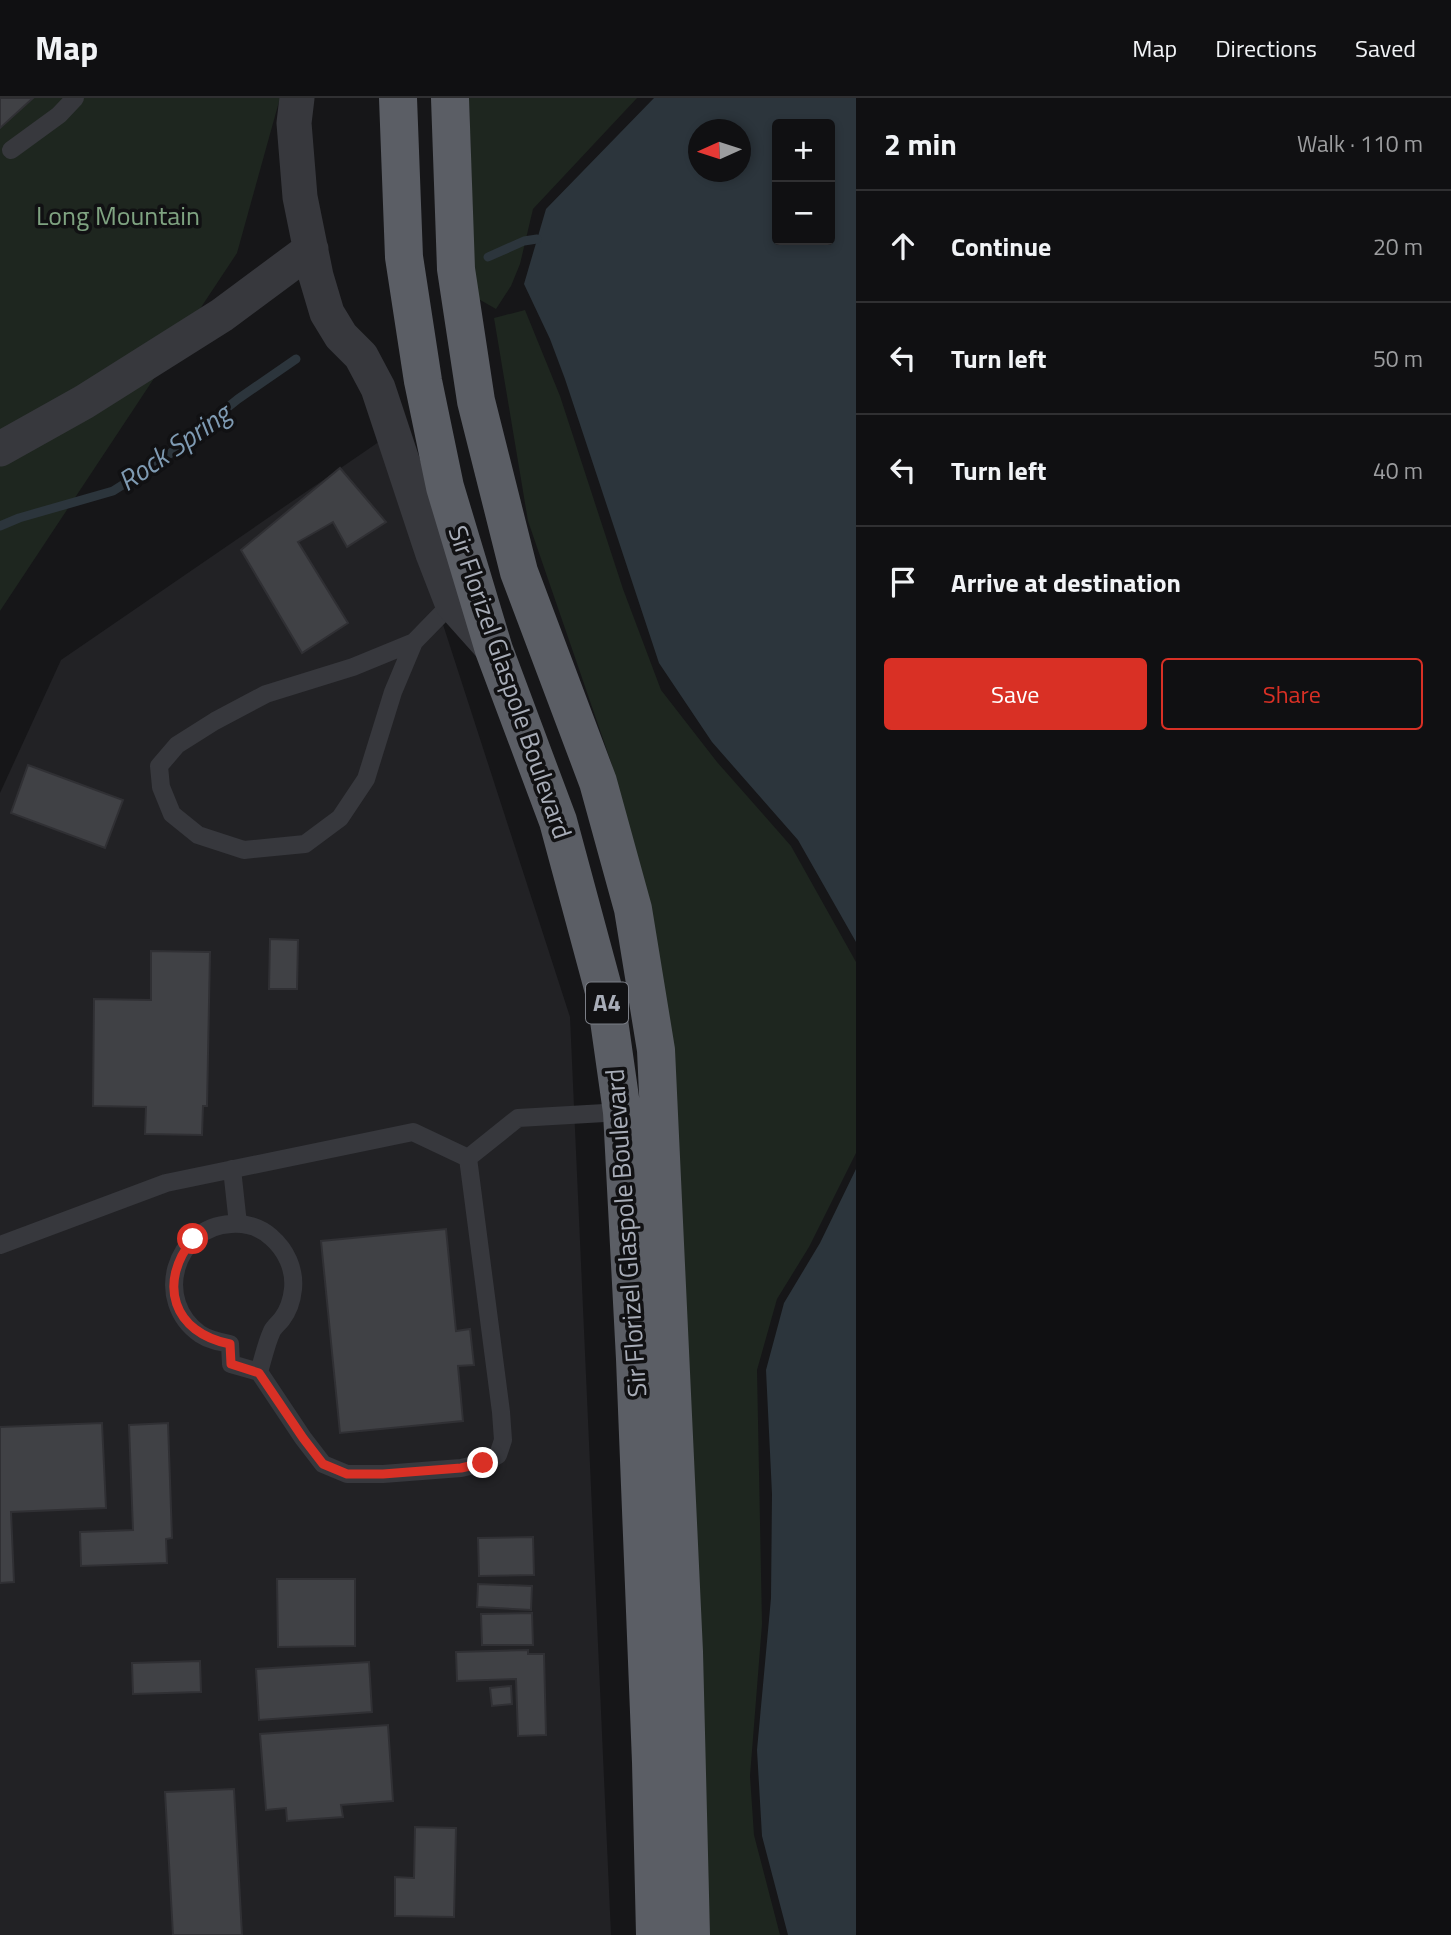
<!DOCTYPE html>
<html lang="en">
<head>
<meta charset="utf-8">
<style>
  body { margin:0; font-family:"Titillium Web",sans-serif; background:#1e1e20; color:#f1f3f6 }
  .controls { position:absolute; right:21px; top:21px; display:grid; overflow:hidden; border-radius:7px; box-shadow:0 4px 10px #0003 }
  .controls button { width:63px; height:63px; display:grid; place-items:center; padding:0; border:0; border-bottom:2px solid #303032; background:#101012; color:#f1f3f6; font:35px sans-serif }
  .compass { position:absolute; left:688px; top:21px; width:63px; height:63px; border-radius:50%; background:#101012; box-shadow:0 4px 10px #0003; rotate:267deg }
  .stop { position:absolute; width:21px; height:21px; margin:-16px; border:5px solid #d93025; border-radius:50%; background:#fff }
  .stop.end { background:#d93025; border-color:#fff; box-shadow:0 2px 7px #0008 }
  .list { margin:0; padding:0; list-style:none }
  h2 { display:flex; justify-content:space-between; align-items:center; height:91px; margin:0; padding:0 28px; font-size:30px }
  h2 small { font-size:23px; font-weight:400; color:#9c9d9f }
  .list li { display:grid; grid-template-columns:46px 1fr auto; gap:21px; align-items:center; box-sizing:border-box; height:112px; padding:0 28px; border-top:2px solid #303032 }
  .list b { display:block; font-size:26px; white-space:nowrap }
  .list em { font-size:23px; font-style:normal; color:#9c9d9f }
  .actions { display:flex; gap:14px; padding:21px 28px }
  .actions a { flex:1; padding:16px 0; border:2px solid #d93025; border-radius:7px; text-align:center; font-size:24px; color:#d93025 }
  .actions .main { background:#d93025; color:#fff }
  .icon { flex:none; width:38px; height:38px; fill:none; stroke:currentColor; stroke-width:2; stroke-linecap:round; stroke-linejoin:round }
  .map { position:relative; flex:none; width:856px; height:1837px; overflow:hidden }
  header { display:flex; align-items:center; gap:42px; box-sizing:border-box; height:98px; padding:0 35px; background:#101012; border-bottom:2px solid #303032 }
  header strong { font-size:33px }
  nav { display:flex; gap:38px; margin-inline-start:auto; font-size:24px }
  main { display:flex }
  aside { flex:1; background:#101012 }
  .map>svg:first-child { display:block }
  .built { fill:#222225 }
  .green { fill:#1e261f }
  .water { fill:#2c353c; fill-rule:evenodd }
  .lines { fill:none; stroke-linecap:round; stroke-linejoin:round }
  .stream { stroke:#2c353c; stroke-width:9 }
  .building { fill:#404145; stroke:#303034; stroke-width:2 }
  .service { stroke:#37383d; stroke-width:18 }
  .minor { stroke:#37383d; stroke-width:35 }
  .trunk { stroke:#5b5e65; stroke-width:38 }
  .route { stroke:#d93025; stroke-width:9 }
  .labels { text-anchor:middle; stroke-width:7; stroke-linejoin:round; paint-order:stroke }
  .shield { fill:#111113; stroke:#7b7e86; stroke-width:2 }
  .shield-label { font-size:24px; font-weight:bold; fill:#a8adb8 }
  .park-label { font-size:26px; fill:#7fa381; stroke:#111113 }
  .street-label { font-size:26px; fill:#a8adb8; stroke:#111113 }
  .water-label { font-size:28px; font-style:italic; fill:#7f9bb3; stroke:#111113 }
</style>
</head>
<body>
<header>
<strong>Map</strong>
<nav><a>Map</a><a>Directions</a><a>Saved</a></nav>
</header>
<main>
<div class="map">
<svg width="856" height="1837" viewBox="0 0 856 1837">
  <rect width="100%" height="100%" fill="#161618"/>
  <path class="built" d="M383 341 570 919 611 1837H0V695L61 562Z"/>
  <path class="green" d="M0 0H280L237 155 0 513Z
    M469 0H637L533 111 520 166 511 188 496 211 475 199Z
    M525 212 560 298 623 491 661 592 717 664 791 748 856 864V1055L809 1149 777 1201 757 1272 762 1526 750 1678 754 1737 780 1837H710L686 1222 612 667 528 423 494 220Z"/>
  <path class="water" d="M654 0H856V844L798 742 712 644 659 565 565 281 550 241 524 186 546 111ZM777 26H830V142H777ZM698 32H740V74H698Z
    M856 1071V1837H788L762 1738 757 1652 771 1500 772 1396 766 1272 784 1205 820 1145Z"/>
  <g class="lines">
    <path class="stream" d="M488 159 524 143 537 141
      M0 428 19 420 113 393 162 362 238 301 296 261"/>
  </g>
  <path class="building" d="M0 0H33L0 30Z
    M340 370 386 424 347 449 333 424 298 444 348 525 302 555 241 452Z
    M28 667 123 702 105 750 11 715Z
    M270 841 298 842 297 891H269Z
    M151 853 210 854 207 1008H203L202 1037 145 1036 146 1009 93 1008 94 901 151 902Z
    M446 1131 456 1233 470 1231 474 1267 458 1268 463 1323 340 1335 321 1143Z
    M102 1325 106 1410 11 1414 14 1484 0 1485V1329Z
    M168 1325 172 1440 166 1441 167 1465 81 1468 80 1434 133 1432 129 1327Z
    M533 1439 534 1477 479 1478 478 1440Z
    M277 1481H355V1548L278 1549Z
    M478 1486 532 1488 531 1512 477 1509Z
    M532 1515 533 1547H482L481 1516Z
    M528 1552V1556H544L546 1637 518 1638 516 1581 457 1583 456 1554Z
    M200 1563 201 1594 133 1596 132 1565Z
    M369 1564 372 1614 259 1622 256 1571Z
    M511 1588 512 1606 492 1608 490 1590Z
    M388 1627 393 1703 341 1707 343 1719 287 1723 286 1710 266 1712 260 1636Z
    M234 1691 242 1837H173L165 1694Z
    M415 1729 456 1730 454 1819 395 1818V1779L414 1780Z"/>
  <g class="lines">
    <path class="service" d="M11 52 59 17 75 0
      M414 544 353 569 266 596 215 623 177 647 159 668 161 689 172 716 198 737 244 752 305 746 340 720 366 681 393 594 414 544 452 505
      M232 1071 238 1126
      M0 1147 166 1085 413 1034 468 1060 518 1020 622 1014
      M259 1274C263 1261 266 1246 272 1233 274 1229 279 1225 282 1221 288 1213 292 1201 293 1191 295 1171 286 1152 271 1139 260 1129 245 1125 231 1126 174 1129 153 1203 200 1236 209 1242 219 1244 230 1246L231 1266 259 1274 303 1340 323 1366 347 1376H383L461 1370 483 1365 498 1357 503 1342 501 1314 468 1060"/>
    <path class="minor" d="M297 0 294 25 300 99 316 178 327 215 341 238 361 258 378 290 433 456 452 505 494 552
      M0 351 84 304 222 217 311 151"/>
    <path class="trunk" d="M398 0 404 159 423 283 445 389 494 552 558 723 606 901 622 1014 635 1261 651 1664 655 1837
      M450 0 456 171 476 303 519 474 598 684 633 811 656 952 684 1554 691 1837"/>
  </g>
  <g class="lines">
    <path class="route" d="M193 1141C157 1185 173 1235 230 1246L231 1266 259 1275 303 1340 323 1366 347 1376H383L461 1370 483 1365"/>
  </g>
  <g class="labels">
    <rect class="shield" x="586" y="884.5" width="42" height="41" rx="5"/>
    <g class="shield-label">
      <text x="607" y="913">A4</text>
    </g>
    <g class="park-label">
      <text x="118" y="127">Long Mountain</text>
    </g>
    <g class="street-label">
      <text transform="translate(510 584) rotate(71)" y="9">Sir Florizel Glaspole Boulevard</text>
      <text transform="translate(626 1135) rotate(-94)" y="9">Sir Florizel Glaspole Boulevard</text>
    </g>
    <g class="water-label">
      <text transform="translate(174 349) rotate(-35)" y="10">Rock Spring</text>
    </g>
  </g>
</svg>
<div class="controls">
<button>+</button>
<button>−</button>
</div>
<svg class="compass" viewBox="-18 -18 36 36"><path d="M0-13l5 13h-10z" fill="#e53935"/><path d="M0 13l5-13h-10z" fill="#9c9d9f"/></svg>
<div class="stop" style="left:193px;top:1141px"></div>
<div class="stop end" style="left:483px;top:1365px"></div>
</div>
<aside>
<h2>2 min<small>Walk · 110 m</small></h2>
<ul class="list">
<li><svg class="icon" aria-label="ahead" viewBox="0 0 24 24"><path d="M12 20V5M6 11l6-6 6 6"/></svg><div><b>Continue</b></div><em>20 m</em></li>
<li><svg class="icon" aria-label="left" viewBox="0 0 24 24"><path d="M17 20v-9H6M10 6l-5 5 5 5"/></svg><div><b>Turn left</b></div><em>50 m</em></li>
<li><svg class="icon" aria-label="left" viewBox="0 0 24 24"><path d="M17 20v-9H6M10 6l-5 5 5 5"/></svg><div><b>Turn left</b></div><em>40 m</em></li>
<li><svg class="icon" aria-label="arrive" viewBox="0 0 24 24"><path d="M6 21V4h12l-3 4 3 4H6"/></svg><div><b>Arrive at destination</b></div></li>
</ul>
<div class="actions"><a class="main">Save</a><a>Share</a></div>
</aside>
</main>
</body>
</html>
